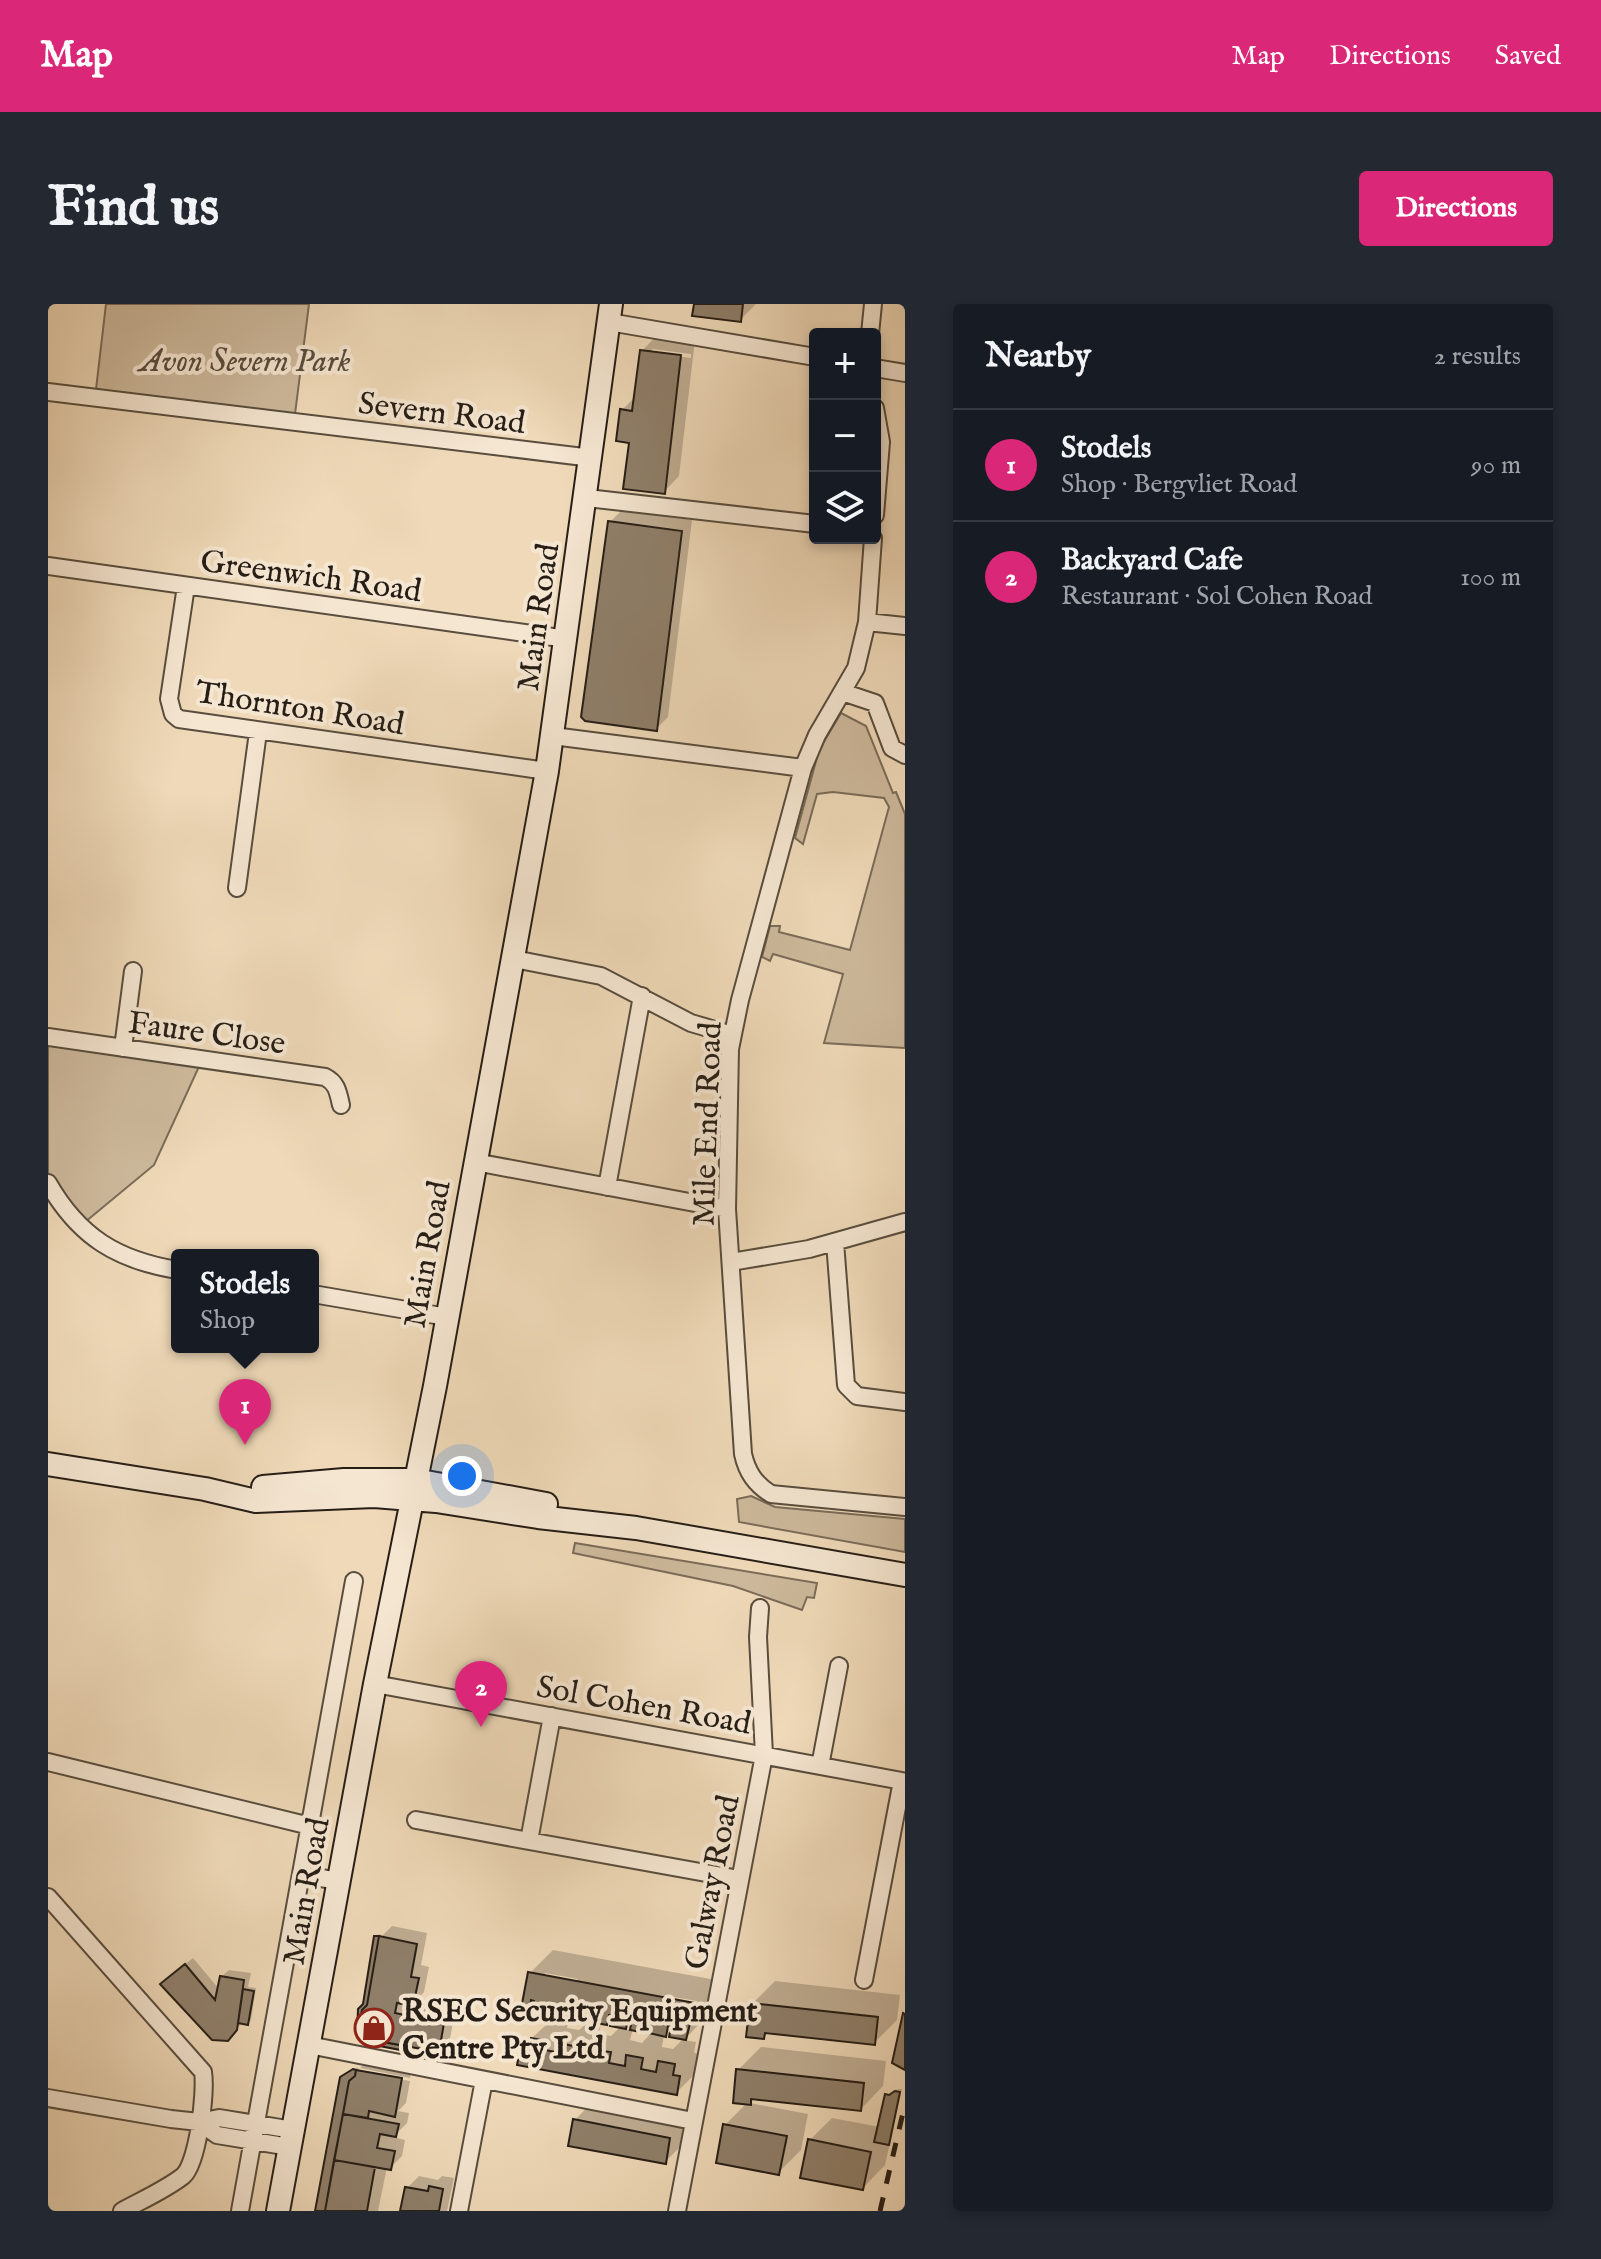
<!DOCTYPE html>
<html lang="en">
<head>
<meta charset="utf-8">
<style>
  body { margin:0; font-family:"IM FELL English",serif; background:#242831; color:#f1f3f6 }
  .controls { position:absolute; right:24px; top:24px; display:grid; overflow:hidden; border-radius:8px; box-shadow:0 4px 12px #0003 }
  .controls button { width:72px; height:72px; display:grid; place-items:center; padding:0; border:0; border-bottom:2px solid #363941; background:#171b24; color:#f1f3f6; font:40px sans-serif }
  .you { position:absolute; left:414px; top:1172px; width:28px; height:28px; margin:-20px; border:6px solid #fff; border-radius:50%; background:#1a73e8; box-shadow:0 0 0 12px #1a73e833 }
  .badge { display:grid; place-items:center; width:52px; height:52px; border-radius:50%; background:#db2777; color:#fff; font-size:26px; font-weight:700 }
  .pin { position:absolute; translate:-50% -66px; filter:drop-shadow(0 2px 4px #0008) }
  .pin::after { content:''; position:absolute; top:42px; width:28px; height:24px; background:inherit; clip-path:polygon(0 0,100% 0,50% 100%) }
  .popup { position:absolute; left:123px; top:945px; width:148px; height:104px; box-sizing:border-box; display:grid; place-content:center; border-radius:8px; background:#171b24; filter:drop-shadow(0 2px 6px #0005); font-size:26px; white-space:nowrap; color:#9ea1a6 }
  .popup b { font-size:30px; color:#f1f3f6 }
  .popup::after { content:''; position:absolute; left:50%; top:100%; margin-left:-16px; border:16px solid transparent; border-top-color:#171b24 }
  .list { margin:0; padding:0; list-style:none }
  h2 { display:flex; justify-content:space-between; align-items:center; height:104px; margin:0; padding:0 32px; font-size:34px }
  h2 small { font-size:26px; font-weight:400; color:#9ea1a6 }
  .list li { display:grid; grid-template-columns:52px 1fr auto; gap:24px; align-items:center; box-sizing:border-box; height:112px; padding:0 32px; border-top:2px solid #363941 }
  .list b { display:block; font-size:30px; white-space:nowrap }
  .list p { margin:0; font-size:26px; white-space:nowrap; color:#9ea1a6 }
  .list em { font-size:26px; font-style:normal; color:#9ea1a6 }
  .icon { flex:none; width:44px; height:44px; fill:none; stroke:currentColor; stroke-width:2; stroke-linecap:round; stroke-linejoin:round }
  .map { position:relative; flex:none; width:857px; height:1907px; overflow:hidden; border-radius:8px }
  header { display:flex; align-items:center; gap:48px; box-sizing:border-box; height:112px; padding:0 40px; background:#db2777; color:#fff }
  header strong { font-size:38px }
  nav { display:flex; gap:44px; margin-inline-start:auto; font-size:28px }
  .intro { display:flex; align-items:center; justify-content:space-between; box-sizing:border-box; height:192px; padding:0 48px }
  h1 { margin:0; font-size:56px }
  .button { padding:20px 36px; border-radius:8px; background:#db2777; color:#fff; font-size:28px; font-weight:700 }
  main { display:flex; gap:48px; padding:0 48px }
  aside { flex:1; background:#171b24; border-radius:8px; box-shadow:0 4px 12px #0003 }
  .map>svg:first-child { display:block }
  .green { fill:#cdb99c; stroke:#7a6c59; stroke-width:2 }
  .shadow { fill:#0003; fill-rule:evenodd }
  .building { fill:#8f7f6a; stroke:#261e16; stroke-width:2 }
  .lines { fill:none; stroke-linecap:round; stroke-linejoin:round }
  .street-casing { stroke:#584d3e; stroke-width:20 }
  .secondary-casing { stroke:#261e16; stroke-width:26 }
  .street { stroke:#f5e6d1; stroke-width:16 }
  .secondary { stroke:#f5e6d1; stroke-width:22 }
  .rail { stroke:#261e16; stroke-width:5; stroke-dasharray:14 14; stroke-linecap:butt }
  .labels { text-anchor:middle; stroke-width:8; stroke-linejoin:round; paint-order:stroke }
  .park-label { font-size:32px; font-style:italic; fill:#584c3e; stroke:#f5e6d1 }
  .street-label { font-size:32px; fill:#261e16; stroke:#f5e6d1 }
  .poi-label { font-size:32px; font-weight:bold; fill:#261e16; stroke:#f5e6d1; text-anchor:start }
</style>
</head>
<body>
<header>
<strong>Map</strong>
<nav><a>Map</a><a>Directions</a><a>Saved</a></nav>
</header>
<div class="intro"><h1>Find us</h1><a class="button">Directions</a></div>
<main>
<div class="map">
<svg width="857" height="1907" viewBox="0 0 857 1907">
  <rect width="100%" height="100%" fill="#efd9b8"/>
  <filter id="stains"><feTurbulence type="fractalNoise" baseFrequency=".0025" numOctaves="4"/><feColorMatrix values="0 0 0 0 .2 0 0 0 0 .09 0 0 0 0 .02 0 0 0 .5 -.17"/></filter>
  <radialGradient id="worn" r=".72"><stop offset=".6" stop-color="#630" stop-opacity="0"/><stop offset="1" stop-color="#630" stop-opacity=".3"/></radialGradient>
  <path class="green" d="M58 0H261L246 118 47 94Z
    M793 409 818 422 845 489 848 488 857 510V744L776 739 795 670 725 650 722 657 714 653 722 622H732L731 628 802 646 841 503 836 494 785 488 769 490 755 540 747 534 771 446Z
    M0 733 154 756 106 861 31 923 0 879Z
    M703 1192 727 1203 857 1215V1248L691 1218 689 1195Z
    M527 1239 769 1279 766 1294 759 1293 754 1306 685 1282 525 1249Z"/>
  <path class="shadow" d="M648 0H708L692 16Z
    M609 31 647 36 631 172 616 188 574 106 588 92 594 47ZM604 45 643 50V54L604 49Z
    M574 206 644 216 620 413 608 425 562 218Z
    M344 1622 379 1629 373 1661 381 1663 376 1688 365 1700 407 1707 402 1735 390 1746 366 1742 362 1746 314 1716 328 1633 333 1630 332 1634Z
    M505 1646 668 1676 660 1711 636 1736 648 1738 646 1749 654 1750 651 1766 628 1789 475 1742 510 1710 508 1700 500 1708 488 1696 480 1704 482 1669ZM497 1669 530 1675 526 1678 497 1673ZM625 1693 649 1697 648 1701 625 1697ZM527 1704 539 1715 547 1707 545 1719 540 1718 531 1726 519 1724 521 1714H517ZM566 1711 573 1722 563 1732 551 1730 553 1718 558 1719ZM586 1714 584 1726 576 1725ZM605 1719 603 1729 594 1739 582 1736 585 1724 598 1727ZM626 1722 636 1734 625 1745 614 1743 616 1731Z
    M145 1654 171 1685 173 1673 181 1666 203 1669 200 1683 208 1684 203 1716 200 1719 195 1718 186 1728 122 1672Z
    M727 1677 852 1691 849 1716 826 1739 721 1727 716 1733 704 1700Z
    M713 1743 838 1757 835 1782 813 1805 708 1793 702 1799 760 1810 753 1846 730 1869 677 1821 699 1799 690 1766Z
    M322 1755 364 1763 362 1774 312 1764Z
    M310 1763 311 1768 362 1777 358 1799 350 1807 361 1809 359 1819 345 1833 357 1836 354 1852 342 1864 339 1863 330 1907H269L298 1771Z
    M854 1785 837 1861 815 1884 762 1836 784 1814 832 1823 839 1791 847 1786Z
    M549 1793 643 1812 640 1835 617 1858 527 1816Z
    M371 1872 390 1876 394 1872 406 1874 399 1907H354L359 1884Z"/>
  <path class="building" d="M646 0H695L693 18 644 12Z
    M592 46 633 51 617 190 575 185 581 139 568 137 572 105 584 107Z
    M560 217 634 227 609 427 537 417 533 413Z
    M326 1632H331L319 1701 314 1706 311 1723 318 1735 364 1743 363 1748 316 1739 309 1732 310 1705 315 1700Z
    M331 1632 369 1640 363 1673 371 1674 365 1702 349 1699 347 1709 396 1719 391 1748 318 1735 311 1723 314 1706 319 1701Z
    M137 1660 167 1696 172 1672 196 1676 189 1726 180 1737 164 1736 112 1680Z
    M480 1668 647 1699 638 1736 621 1733 623 1722H620L618 1733 601 1729 603 1719 600 1718 598 1729 582 1726 584 1715 580 1714 578 1725 562 1722 564 1711H561L559 1721 543 1718 545 1708 541 1707 539 1717 523 1714 525 1704 522 1703 520 1713 504 1711 506 1700H502L500 1710 484 1707 486 1697 483 1696 481 1706 473 1705Z
    M195 1685 206 1687 200 1721 190 1719Z
    M702 1699 830 1713 827 1741 717 1729 716 1735 698 1733Z
    M855 1709 857 1710V1766L844 1759Z
    M483 1734 499 1737 497 1746 513 1749 515 1740 531 1743 529 1752 545 1755 547 1746 563 1748 561 1759 577 1762 578 1751 595 1754 593 1765 608 1768 610 1757 627 1760 625 1771 632 1772 629 1791 469 1761 473 1741 481 1743Z
    M305 1765 308 1766 307 1772 301 1777 277 1907H267L292 1773Z
    M688 1765 816 1779 813 1807 703 1795V1801L685 1799Z
    M308 1766 354 1774 347 1813 321 1807 320 1814 295 1810 301 1777 307 1772Z
    M847 1787 852 1788 841 1841 826 1838 837 1790 841 1791Z
    M295 1810 351 1820 348 1833 332 1830 329 1844 347 1847 343 1866 286 1856Z
    M525 1815 622 1834 618 1860 520 1842Z
    M675 1820 739 1832 731 1871 668 1859Z
    M760 1835 823 1848 815 1886 752 1874Z
    M286 1856 327 1863 319 1907H277Z
    M381 1882 395 1885 391 1907H352L357 1883 380 1887Z"/>
  <g class="lines">
    <defs>
      <path id="street" d="M561 18 767 53
        M822 30 825 0
        M827 64 857 69
        M0 88 544 154
        M827 104 833 138 827 211
        M539 194 767 220
        M825 234 819 318 808 364 769 431 755 464 692 696 682 745 679 905 695 1150C699 1168 707 1180 723 1190L857 1203
        M0 262 519 335
        M138 282 121 395 125 410 131 415 499 467
        M819 318 857 322
        M794 388 827 399 844 444 857 451
        M505 432 755 464
        M189 584 210 428
        M466 655 553 672 643 719 684 731
        M0 733 277 773C289 779 290 788 293 801
        M75 744 85 667
        M427 858 679 905
        M0 879C31 933 69 956 129 966
        M559 883 594 692
        M787 938 798 1081 809 1092 857 1098
        M683 958 761 945 857 918
        M265 990 399 1013
        M327 1380 854 1477
        M504 1412 481 1537 691 1575
        M0 1458 262 1522
        M772 1462 791 1362
        M368 1516 481 1537
        M253 1571 292 1577
        M0 1593 155 1768C158 1788 150 1859 135 1872 117 1886 94 1896 74 1907
        M816 1676 854 1477
        M261 1741 645 1817
        M0 1794 123 1815 151 1818 171 1814 245 1826
        M151 1818 169 1831 242 1843
        M192 1907 306 1277
        M411 1907 436 1776
        M629 1907 716 1451 710 1333 712 1304"/>
      <path id="secondary" d="M0 1160 157 1185 208 1197 326 1192 388 1197 490 1213 588 1224 857 1271
        M215 1183 296 1176H367L498 1200
        M230 1907 327 1380 387 1082 499 467 563 0"/>
    </defs>
    <use href="#street" class="street-casing"/>
    <use href="#secondary" class="secondary-casing"/>
    <use href="#street" class="street"/>
    <use href="#secondary" class="secondary"/>
    <path class="rail" d="M832 1907 857 1800"/>
  </g>
  <defs>
    <symbol id="shop-ring" viewBox="-11 -11 22 22"><circle r="9.5" fill="#f5e6d1" stroke="#8f2418" stroke-width="1.5"/><path d="M-5-2.5h2.3a2.7 3.5 0 0 1 5.4 0H5L5.5 6h-11ZM-1.5-2.5h3a1.5 2.3 0 0 0-3 0Z" fill="#8f2418"/></symbol>
  </defs>
  <g fill-rule="evenodd">
    <use href="#shop-ring" x="304" y="1702" width="44" height="44"/>
  </g>
  <g class="labels">
    <g class="park-label">
      <text x="197" y="67">Avon Severn Park</text>
    </g>
    <g class="street-label">
      <text transform="translate(394 108) rotate(7)" y="11">Severn Road</text>
      <text transform="translate(263 271) rotate(8)" y="11">Greenwich Road</text>
      <text transform="translate(489 313) rotate(-82)" y="11">Main Road</text>
      <text transform="translate(252 403) rotate(9)" y="11">Thornton Road</text>
      <text transform="translate(159 728) rotate(8)" y="11">Faure Close</text>
      <text transform="translate(658 820) rotate(-88)" y="11">Mile End Road</text>
      <text transform="translate(378 950) rotate(-80)" y="11">Main Road</text>
      <text transform="translate(596 1400) rotate(10)" y="11">Sol Cohen Road</text>
      <text transform="translate(663 1578) rotate(-79)" y="11">Galway Road</text>
      <text transform="translate(257 1587) rotate(-80)" y="11">Main Road</text>
    </g>
    <g class="poi-label">
      <text x="354" y="1717">RSEC Security Equipment<tspan x="354" dy="37">Centre Pty Ltd</tspan></text>
    </g>
  </g>
  <rect width="100%" height="100%" filter="url(#stains)"/>
  <rect width="100%" height="100%" fill="url(#worn)"/>
</svg>
<div class="controls">
<button>+</button>
<button>−</button>
<button><svg class="icon" aria-label="layers" viewBox="0 0 24 24"><path d="M12 4l9 5-9 5-9-5zM3 14l9 5 9-5"/></svg></button>
</div>
<div class="you"></div>
<div class="pin badge" style="left:197px;top:1141px">1</div>
<div class="popup"><b>Stodels</b>Shop</div>
<div class="pin badge" style="left:433px;top:1423px">2</div>
</div>
<aside>
<h2>Nearby<small>2 results</small></h2>
<ul class="list">
<li><span class="badge">1</span><div><b>Stodels</b><p>Shop · Bergvliet Road</p></div><em>90 m</em></li>
<li><span class="badge">2</span><div><b>Backyard Cafe</b><p>Restaurant · Sol Cohen Road</p></div><em>100 m</em></li>
</ul>
</aside>
</main>
</body>
</html>
